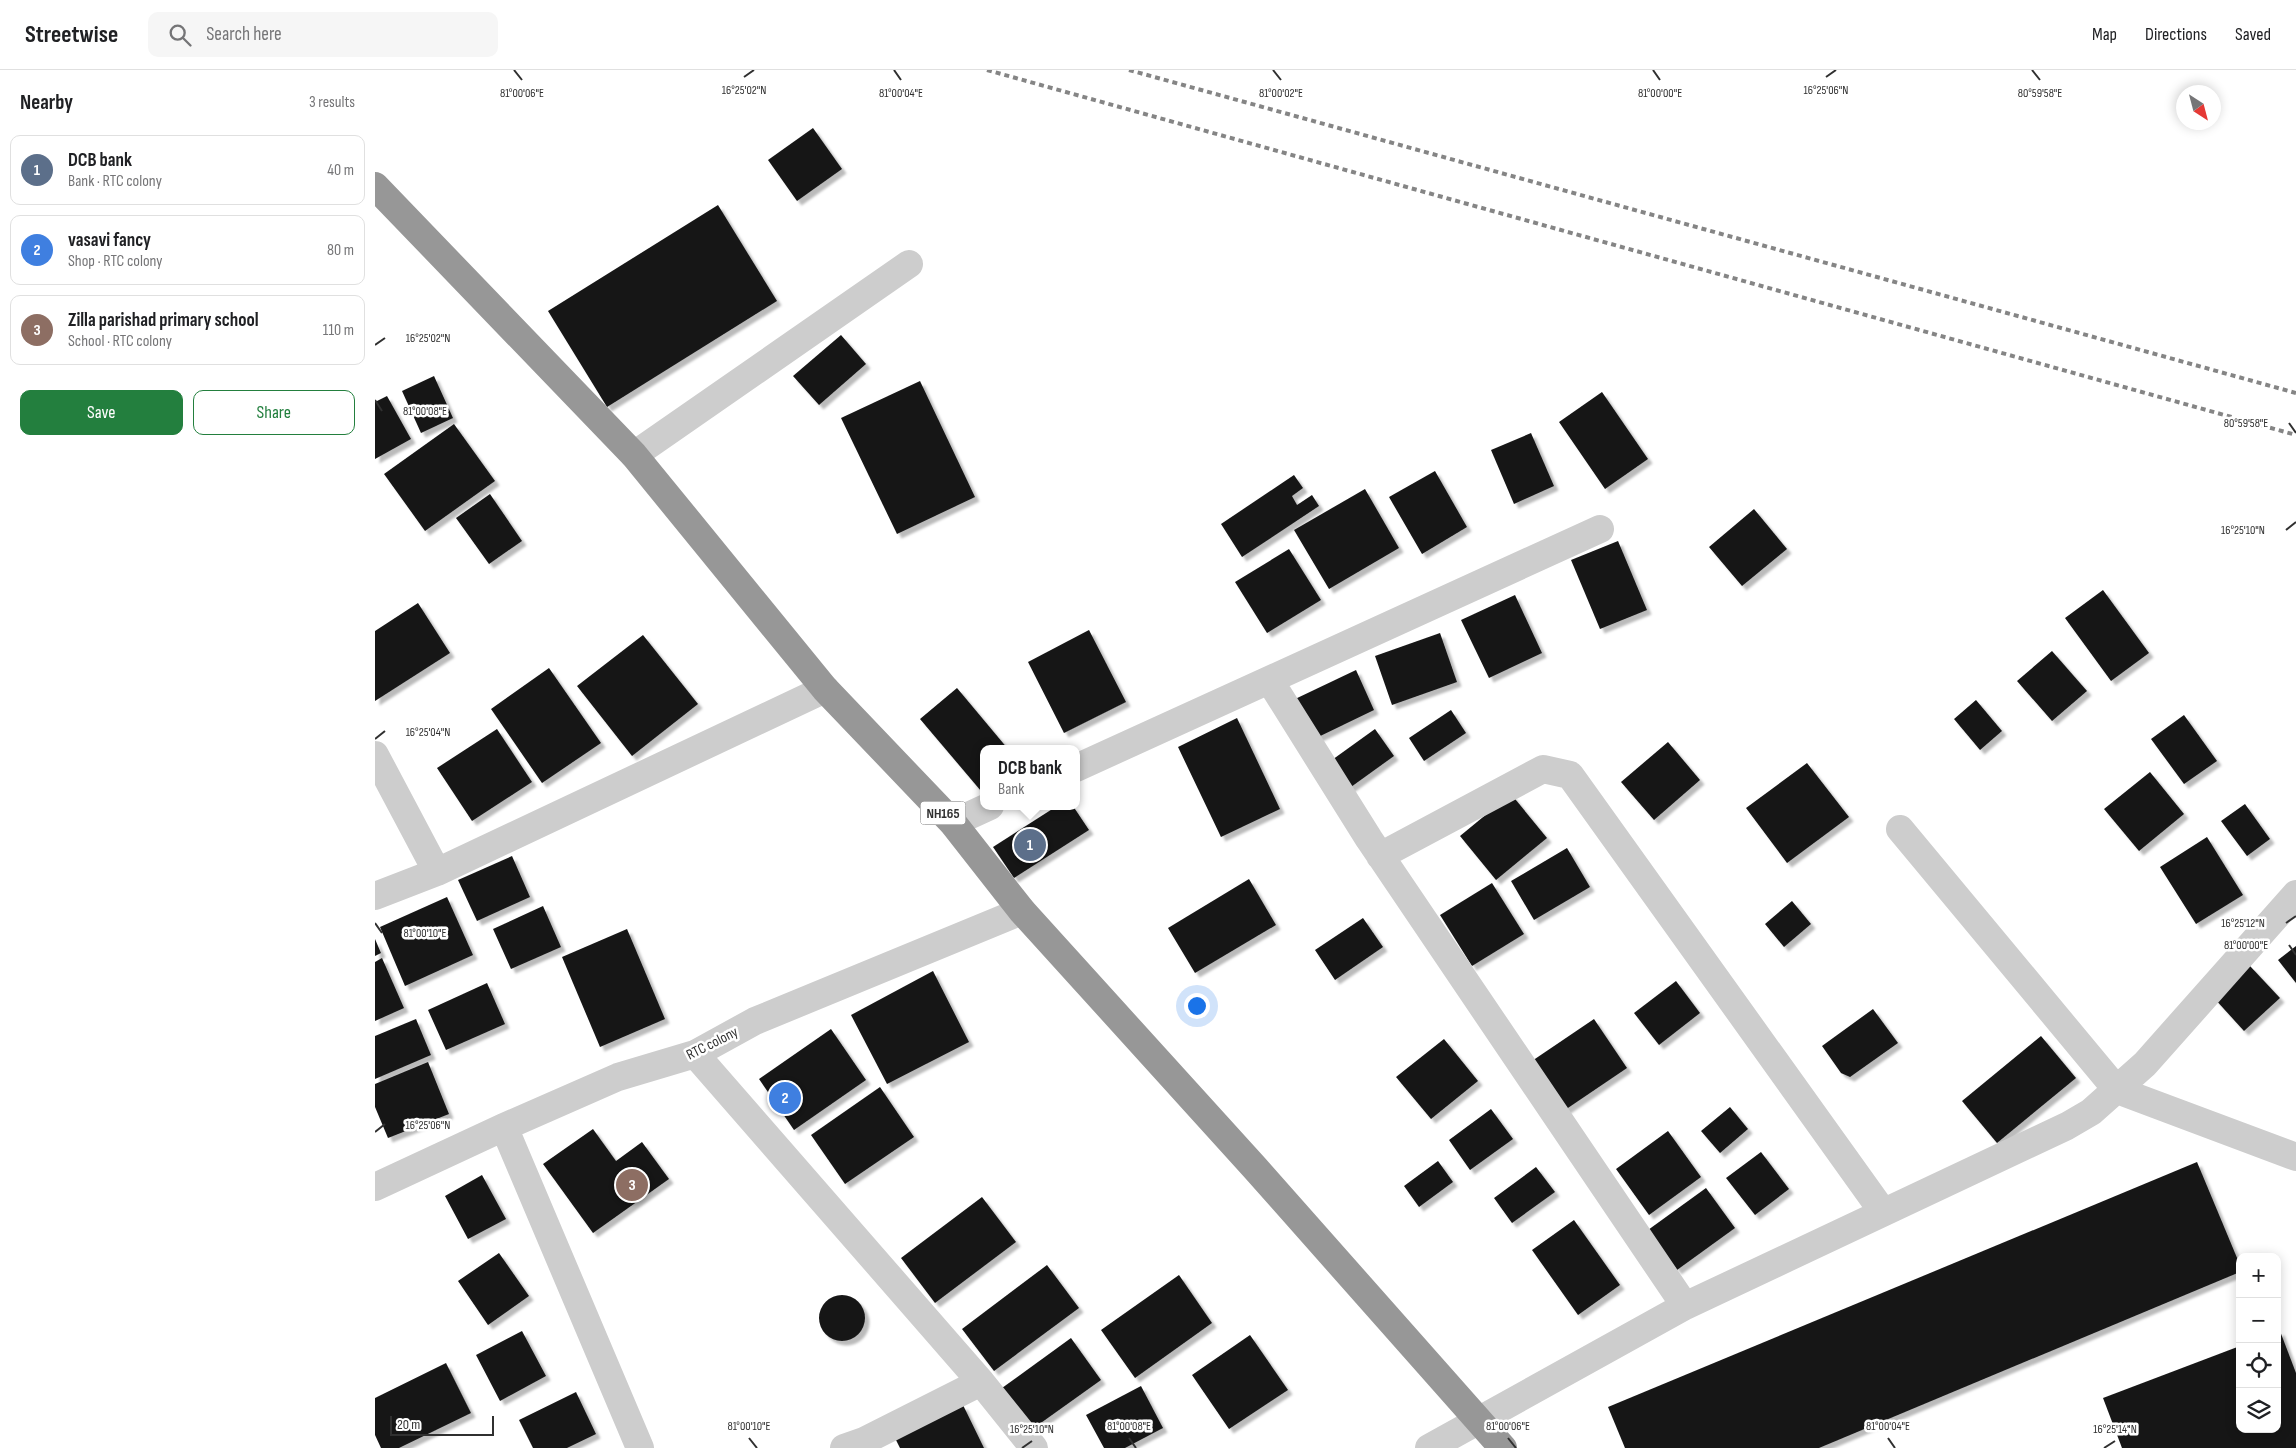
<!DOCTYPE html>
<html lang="en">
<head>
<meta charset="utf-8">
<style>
  body { margin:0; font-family:"Sofia Sans Condensed",sans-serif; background:#f6f6f6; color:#202124 }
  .controls { position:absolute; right:15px; bottom:15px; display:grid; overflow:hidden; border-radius:10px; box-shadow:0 2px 12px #0003 }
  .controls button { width:45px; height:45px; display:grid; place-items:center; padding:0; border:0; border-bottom:1px solid #e0e0e0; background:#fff; color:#202124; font:25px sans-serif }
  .compass { position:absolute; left:1801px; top:15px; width:45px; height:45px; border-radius:50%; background:#fff; box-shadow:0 2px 12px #0003; rotate:144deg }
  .scale { position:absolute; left:15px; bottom:12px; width:104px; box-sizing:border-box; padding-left:5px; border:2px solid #303030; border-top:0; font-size:14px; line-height:18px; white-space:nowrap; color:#303030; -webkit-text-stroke:4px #fff; paint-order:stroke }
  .you { position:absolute; left:821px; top:935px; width:18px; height:18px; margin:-12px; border:4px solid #fff; border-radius:50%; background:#1a73e8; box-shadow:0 0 0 8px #1a73e833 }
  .badge { display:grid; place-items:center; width:32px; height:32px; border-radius:50%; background:#237f3e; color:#fff; font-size:16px; font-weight:700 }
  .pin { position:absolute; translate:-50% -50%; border:2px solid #fff; box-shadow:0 1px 5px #0006 }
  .popup { position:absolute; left:605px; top:675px; width:100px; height:65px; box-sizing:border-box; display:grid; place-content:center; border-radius:10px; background:#fff; filter:drop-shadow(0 1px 4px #0005); font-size:16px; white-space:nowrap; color:#757577 }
  .popup b { font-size:19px; color:#202124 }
  .popup::after { content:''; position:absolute; left:50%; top:100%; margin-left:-10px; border:10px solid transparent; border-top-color:#fff }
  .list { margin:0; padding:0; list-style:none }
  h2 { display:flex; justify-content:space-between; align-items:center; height:65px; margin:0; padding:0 20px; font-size:21px }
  h2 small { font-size:16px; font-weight:400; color:#757577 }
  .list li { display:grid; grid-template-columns:32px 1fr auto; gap:15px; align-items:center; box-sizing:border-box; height:70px; margin:0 10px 10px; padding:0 10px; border:1px solid #e0e0e0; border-radius:10px }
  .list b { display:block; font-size:19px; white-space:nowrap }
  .list p { margin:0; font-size:16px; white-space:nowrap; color:#757577 }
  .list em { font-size:16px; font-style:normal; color:#757577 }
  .actions { display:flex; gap:10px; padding:15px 20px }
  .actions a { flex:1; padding:11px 0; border:1px solid #237f3e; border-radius:10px; text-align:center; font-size:18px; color:#237f3e }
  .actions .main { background:#237f3e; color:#fff }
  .icon { flex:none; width:28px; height:28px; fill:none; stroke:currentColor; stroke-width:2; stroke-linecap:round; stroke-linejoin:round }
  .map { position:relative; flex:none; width:1921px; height:1378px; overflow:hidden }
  header { display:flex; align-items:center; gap:30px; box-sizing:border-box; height:70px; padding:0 25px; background:#fff; border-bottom:1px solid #e0e0e0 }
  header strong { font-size:24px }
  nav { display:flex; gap:28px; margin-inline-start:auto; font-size:18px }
  .search { width:350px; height:45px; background:#f6f6f6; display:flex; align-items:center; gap:12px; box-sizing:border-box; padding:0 18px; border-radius:10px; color:#757577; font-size:19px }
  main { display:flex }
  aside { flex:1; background:#fff }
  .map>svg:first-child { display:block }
  .building { fill:#171717; filter:url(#shadow) }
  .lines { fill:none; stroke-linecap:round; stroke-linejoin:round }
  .street { stroke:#cdcdcd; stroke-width:28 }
  .highway { stroke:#979797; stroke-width:28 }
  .rail { stroke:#858585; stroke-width:4; stroke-dasharray:5 4; stroke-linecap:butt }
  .ticks { fill:none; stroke:#303030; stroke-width:2 }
  .labels { text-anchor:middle; stroke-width:5; stroke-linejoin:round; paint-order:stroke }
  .shield { fill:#fff; stroke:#6e6e6e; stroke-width:1 }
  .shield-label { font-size:14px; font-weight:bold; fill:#303030 }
  .street-label { font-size:15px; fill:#303030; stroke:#fff }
  .ticks-label { font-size:12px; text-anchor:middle; fill:#303030; stroke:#fff; stroke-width:5; stroke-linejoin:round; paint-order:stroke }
</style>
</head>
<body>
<header>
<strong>Streetwise</strong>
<div class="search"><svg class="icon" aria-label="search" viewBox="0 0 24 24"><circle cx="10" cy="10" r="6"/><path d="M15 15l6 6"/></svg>Search here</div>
<nav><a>Map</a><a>Directions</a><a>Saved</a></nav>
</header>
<main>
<aside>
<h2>Nearby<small>3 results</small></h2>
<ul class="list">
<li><span class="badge" style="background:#5c6f8a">1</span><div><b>DCB bank</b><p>Bank · RTC colony</p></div><em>40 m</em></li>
<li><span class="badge" style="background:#3f7fe0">2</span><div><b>vasavi fancy</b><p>Shop · RTC colony</p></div><em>80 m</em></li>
<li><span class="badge" style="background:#8d6e63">3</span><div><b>Zilla parishad primary school</b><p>School · RTC colony</p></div><em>110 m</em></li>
</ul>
<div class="actions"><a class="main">Save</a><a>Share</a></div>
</aside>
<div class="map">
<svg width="1921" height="1378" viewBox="0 0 1921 1378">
  <defs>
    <filter id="shadow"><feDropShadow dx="4.5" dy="4.5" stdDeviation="1" flood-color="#0004"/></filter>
  </defs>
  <rect width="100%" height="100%" fill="#fff"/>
  <path class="building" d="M438 58 467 99 422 131 393 90Z
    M343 135 402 231 232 337 173 241Z
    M466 265 491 294 444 335 418 306Z
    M59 306 78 348 46 363 27 321Z
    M545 311 600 427 522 464 466 348Z
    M1227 322 1273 389 1230 419 1184 352Z
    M12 326 36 369 0 389V332Z
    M79 354 120 411 50 461 9 404Z
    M1156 363 1179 416 1139 434 1116 380Z
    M1060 401 1092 457 1047 484 1014 427Z
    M919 405 928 418 917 426 922 435 937 425 944 436 867 487 846 454Z
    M990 419 1024 478 954 519 919 460Z
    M115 424 147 471 114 494 81 448Z
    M1379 439 1412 479 1367 516 1334 477Z
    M1243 471 1272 540 1225 559 1196 490Z
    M914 479 946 530 892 563 860 512Z
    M1728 520 1774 583 1736 611 1690 548Z
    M1140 525 1167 583 1114 608 1086 550Z
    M43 533 75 583 0 631V561Z
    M714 560 751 632 689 663 653 592Z
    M1065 563 1082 612 1017 635 1000 586Z
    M268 565 323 634 257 686 202 616Z
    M1677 581 1712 621 1677 651 1642 611Z
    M174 598 226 673 167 713 116 639Z
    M981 600 999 640 937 670 918 630Z
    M582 618 633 679H609V719L606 721 545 649Z
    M1601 630 1627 661 1605 680 1579 649Z
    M1076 640 1091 663 1049 691 1034 668Z
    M1809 645 1842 691 1809 714 1776 669Z
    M862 648 905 739 846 767 803 677Z
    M122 659 157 712 97 751 62 698Z
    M1000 659 1019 686 969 722 950 695Z
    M1293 672 1325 710 1279 750 1246 712Z
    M1432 693 1474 747 1412 793 1371 738Z
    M1775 702 1809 744 1764 781 1729 739Z
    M1136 724 1172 768 1121 810 1085 766Z
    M1870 734 1895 769 1872 786 1846 751Z
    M682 736H698L714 760 639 808 618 777Z
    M1832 767 1868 825 1821 854 1785 797Z
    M1192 778 1215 817 1159 850 1136 811Z
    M137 786 155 827 102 851 83 810Z
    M874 809 901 855 820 903 793 858Z
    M1117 813 1149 864 1097 896 1065 845Z
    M72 827 98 885 30 916 5 857Z
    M1417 831 1436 854 1409 877 1390 854Z
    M168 836 186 877 136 899 118 859Z
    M988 848 1008 877 960 910 940 880Z
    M252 859 290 949 225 977 187 887Z
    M0 869 6 883 0 886Z
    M1921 876V913L1903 890Z
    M7 888 29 938 0 951V892Z
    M1875 896 1905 928 1869 961 1839 928Z
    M558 901 594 972 512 1014 476 945Z
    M1301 911 1325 943 1284 975 1259 943Z
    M112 913 130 954 71 980 53 940Z
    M1498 939 1523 973 1475 1007 1466 1003 1447 976Z
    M41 949 56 985 0 1009V966Z
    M1219 949 1252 998 1184 1044 1151 995Z
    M456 959 491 1010 419 1060 384 1009Z
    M1666 966 1701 1008 1622 1073 1587 1031Z
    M1069 969 1103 1011 1056 1049 1021 1007Z
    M53 992 74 1044 13 1068 0 1037V1014Z
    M505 1017 539 1067 470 1114 436 1065Z
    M1355 1037 1373 1059 1345 1083 1326 1061Z
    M1116 1039 1138 1069 1095 1100 1074 1070Z
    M218 1059 241 1091 267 1072 294 1109 218 1163 168 1094Z
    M1293 1061 1326 1107 1274 1145 1241 1099Z
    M1386 1082 1414 1119 1380 1145 1351 1108Z
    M1063 1091 1078 1112 1044 1137 1029 1116Z
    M1822 1092 1865 1195V1202L1444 1378H1250L1233 1337Z
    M1161 1097 1180 1122 1137 1153 1119 1128Z
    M107 1105 131 1149 93 1169 70 1126Z
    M1331 1118 1360 1158 1302 1200 1273 1160Z
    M607 1127 641 1172 560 1233 526 1188Z
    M1199 1150 1245 1215 1203 1245 1157 1180Z
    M124 1183 154 1226 113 1255 83 1211Z
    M672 1195 704 1238 619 1301 587 1259Z
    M804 1205 837 1253 760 1308 726 1260Z
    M444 1248a23 23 0 1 1 46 0a23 23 0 1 1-46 0Z
    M147 1261 171 1306 125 1331 101 1285Z
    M1905 1261 1921 1303V1378H1747L1728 1328 1865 1276V1359H1902V1262Z
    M875 1265 913 1320 854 1359 817 1305Z
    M696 1268 726 1310 656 1360 627 1318Z
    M71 1293 96 1343 24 1378H6L0 1365V1328Z
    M766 1316 788 1358 750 1378H729L711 1345Z
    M201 1322 221 1364 192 1378H158L144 1350Z
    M588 1335 609 1378H525L520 1368Z"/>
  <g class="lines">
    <path class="street" d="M259 385 534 194
      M895 611 994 769 1310 1236
      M0 685 62 802
      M701 698 1225 459
      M578 753 615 736
      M1525 759 1742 1020 1921 1087
      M1005 786 1168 699 1195 705 1508 1142
      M0 826 62 802 450 619
      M320 984 606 1312 659 1378
      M129 1057 265 1378
      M0 1117 129 1057 243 1007 320 984 380 951 647 841
      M469 1378 489 1371 606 1312
      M1054 1378 1310 1236 1692 1056 1716 1042 1770 994 1921 824"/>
    <path class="highway" d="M0 116 259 385 450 619 578 753 647 841 880 1098 1128 1378"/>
    <path class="rail" d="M612 0 1921 365
      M754 0 1921 323"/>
  </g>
  <path class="ticks" d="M139 0 147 10M519 0 526 10M898 0 906 10M1278 0 1285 10M1657 0 1665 10M369 7 379 0M1451 7 1461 0M0 275 10 268M0 330 7 341M1914 353 1921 363M1911 460 1921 452M0 669 10 661M0 853 7 863M1911 853 1921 846M1914 875 1921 885M0 1062 10 1054M374 1368 382 1378M754 1368 761 1378M1133 1368 1141 1378M1513 1368 1520 1378M647 1378 657 1371M1729 1378 1740 1371"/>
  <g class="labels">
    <rect class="shield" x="545.5" y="731.5" width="45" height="23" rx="4"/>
    <g class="shield-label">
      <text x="568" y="748">NH165</text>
    </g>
    <g class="street-label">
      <text transform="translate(337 973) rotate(-27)" y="5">RTC colony</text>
    </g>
  </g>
  <g class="ticks-label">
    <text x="369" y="24">16°25'02"N</text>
    <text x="1451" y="24">16°25'06"N</text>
    <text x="147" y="27">81°00'06"E</text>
    <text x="526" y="27">81°00'04"E</text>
    <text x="906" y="27">81°00'02"E</text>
    <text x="1285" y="27">81°00'00"E</text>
    <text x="1665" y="27">80°59'58"E</text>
    <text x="53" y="272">16°25'02"N</text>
    <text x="50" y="345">81°00'08"E</text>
    <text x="1871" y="357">80°59'58"E</text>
    <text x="1868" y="464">16°25'10"N</text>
    <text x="53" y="666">16°25'04"N</text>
    <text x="1868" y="857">16°25'12"N</text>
    <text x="50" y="867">81°00'10"E</text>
    <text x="1871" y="879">81°00'00"E</text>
    <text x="53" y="1059">16°25'06"N</text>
    <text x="374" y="1360">81°00'10"E</text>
    <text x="754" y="1360">81°00'08"E</text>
    <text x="1133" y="1360">81°00'06"E</text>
    <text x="1513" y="1360">81°00'04"E</text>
    <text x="657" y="1363">16°25'10"N</text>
    <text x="1740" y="1363">16°25'14"N</text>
  </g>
</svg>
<div class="controls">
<button>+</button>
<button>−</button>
<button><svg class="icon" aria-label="locate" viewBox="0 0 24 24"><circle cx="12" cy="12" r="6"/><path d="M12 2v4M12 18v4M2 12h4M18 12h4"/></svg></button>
<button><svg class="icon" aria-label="layers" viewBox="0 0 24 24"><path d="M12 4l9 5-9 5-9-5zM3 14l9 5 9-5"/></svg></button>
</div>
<svg class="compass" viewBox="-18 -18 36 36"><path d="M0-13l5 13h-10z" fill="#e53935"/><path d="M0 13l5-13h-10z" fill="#757577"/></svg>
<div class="scale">20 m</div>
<div class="you"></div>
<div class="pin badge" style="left:655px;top:775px;background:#5c6f8a">1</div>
<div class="popup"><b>DCB bank</b>Bank</div>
<div class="pin badge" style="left:410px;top:1028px;background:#3f7fe0">2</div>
<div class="pin badge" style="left:257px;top:1115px;background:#8d6e63">3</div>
</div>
</main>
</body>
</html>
